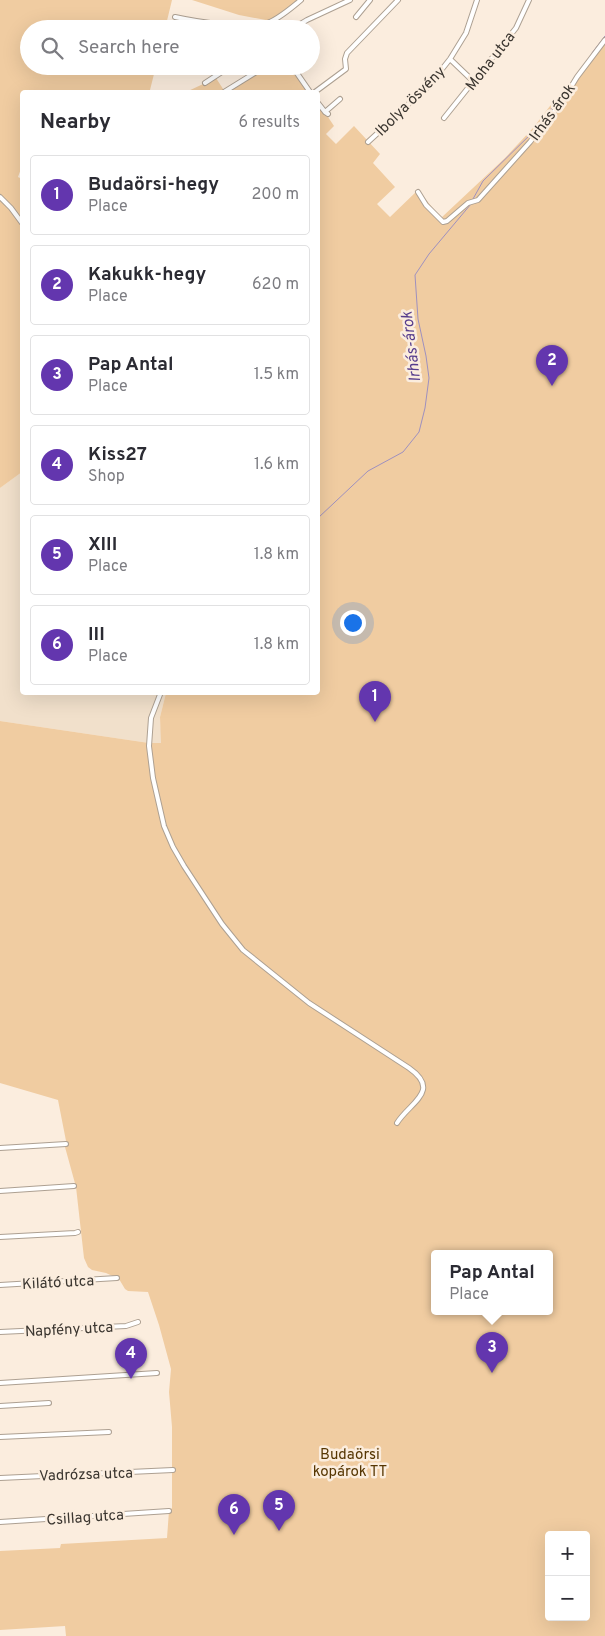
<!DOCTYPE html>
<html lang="en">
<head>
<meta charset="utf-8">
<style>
  body { margin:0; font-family:Overpass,sans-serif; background:#f7f7f7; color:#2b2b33 }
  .controls { position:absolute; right:15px; bottom:15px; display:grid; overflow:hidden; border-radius:5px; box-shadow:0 5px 20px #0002 }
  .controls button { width:45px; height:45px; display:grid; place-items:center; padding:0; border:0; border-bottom:1px solid #e1e1e2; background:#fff; color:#2b2b33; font:25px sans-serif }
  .you { position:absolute; left:352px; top:622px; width:18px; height:18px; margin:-12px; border:4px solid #fff; border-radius:50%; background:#1a73e8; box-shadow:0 0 0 8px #1a73e833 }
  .badge { display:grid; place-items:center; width:32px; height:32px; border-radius:50%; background:#6336ae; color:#fff; font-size:16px; font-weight:700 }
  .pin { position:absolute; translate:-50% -41px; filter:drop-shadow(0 1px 2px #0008) }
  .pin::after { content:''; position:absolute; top:26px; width:18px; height:15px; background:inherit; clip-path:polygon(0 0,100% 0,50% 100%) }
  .popup { position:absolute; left:431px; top:1250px; width:122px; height:65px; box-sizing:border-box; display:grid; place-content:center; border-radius:5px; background:#fff; filter:drop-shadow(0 1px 4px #0005); font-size:16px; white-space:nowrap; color:#7c7c81 }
  .popup b { font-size:19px; color:#2b2b33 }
  .popup::after { content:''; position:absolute; left:50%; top:100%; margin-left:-10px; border:10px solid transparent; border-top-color:#fff }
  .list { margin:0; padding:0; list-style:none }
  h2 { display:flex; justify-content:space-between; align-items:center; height:65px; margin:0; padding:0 20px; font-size:21px }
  h2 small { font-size:16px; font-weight:400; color:#7c7c81 }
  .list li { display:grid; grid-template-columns:32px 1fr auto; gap:15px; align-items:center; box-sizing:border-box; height:80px; margin:0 10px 10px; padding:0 10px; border:1px solid #e1e1e2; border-radius:5px }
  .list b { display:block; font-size:19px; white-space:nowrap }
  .list p { margin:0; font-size:16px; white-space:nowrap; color:#7c7c81 }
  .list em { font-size:16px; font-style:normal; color:#7c7c81 }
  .icon { flex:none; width:28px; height:28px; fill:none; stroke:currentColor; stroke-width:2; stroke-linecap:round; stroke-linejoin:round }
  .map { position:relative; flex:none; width:605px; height:1636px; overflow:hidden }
  .search { position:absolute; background:#fff; box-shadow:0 5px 20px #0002; left:20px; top:20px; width:300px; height:55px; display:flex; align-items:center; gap:12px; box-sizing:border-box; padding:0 18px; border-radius:28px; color:#7c7c81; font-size:19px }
  .panel { position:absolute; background:#fff; box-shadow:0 5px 20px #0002; left:20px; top:90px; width:300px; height:605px; border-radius:5px }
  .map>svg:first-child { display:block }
  .built { fill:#f1e0cb }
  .green { fill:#f0cca1; fill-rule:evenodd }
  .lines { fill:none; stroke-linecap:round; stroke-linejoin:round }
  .stream { stroke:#9e90bf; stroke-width:1 }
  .minor-casing { stroke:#ada092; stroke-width:6 }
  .minor { stroke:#fff; stroke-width:4 }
  .labels { text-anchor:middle; stroke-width:5; stroke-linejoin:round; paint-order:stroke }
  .street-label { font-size:15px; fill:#3b3630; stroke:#fbedde }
  .park-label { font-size:15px; fill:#563602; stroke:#fbedde }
  .water-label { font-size:16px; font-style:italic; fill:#573d8d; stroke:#fbedde }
</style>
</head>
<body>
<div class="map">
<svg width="605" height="1636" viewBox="0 0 605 1636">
  <rect width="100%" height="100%" fill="#fbedde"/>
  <path class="built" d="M22 472V692L166 693 160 717 162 743H149L0 721V488Z"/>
  <path class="green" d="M0 0H172L165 29H29V66H156L150 90 152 92H22V166L18 177 22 179V472L0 488Z
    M192 0H301L271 21 239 15Z
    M605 40V1636H66L65 1626 0 1630V1551L60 1548 61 1544 167 1538 169 1511 172 1508V1427L169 1392 171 1369 159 1325 148 1292 128 1291 125 1289 119 1279 106 1273 92 1270 88 1267 84 1258 76 1187 65 1147 67 1146 58 1100 0 1083V721L149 743H161L160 717 166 693 318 692V102L334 126 326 134 336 144 354 126 380 154 373 163 395 187 377 204 390 217 418 190 441 218 505 158 533 128 550 106 566 92ZM434 1254H550V1312H434ZM549 1535H586V1617H549Z
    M267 66H290L310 92H226Z
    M216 78 225 92H186Z"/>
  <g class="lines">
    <path class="stream" d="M592 53 605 36
      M538 126 574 79
      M473 199 483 181 536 129
      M318 518 368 471 403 452 419 432 425 408 429 378 426 356 418 319 415 275 429 254 471 204"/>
    <defs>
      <path id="minor" d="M175 17C193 21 250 30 265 24 278 20 291 8 301 0
        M356 17 370 0
        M292 29 307 20 350 0
        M450 59 474 82
        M292 66 310 92
        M205 83 231 66
        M224 92 266 66
        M315 92 346 69 345 59 347 53 398 0
        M318 103 325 112 328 114
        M325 112 340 99
        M444 118 516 28 529 0
        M368 142 406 107 420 91 427 88 450 59 466 33 477 0
        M418 192 426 205 443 222 447 221 468 203 478 200 530 142 563 100 577 77 605 40
        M0 197 11 208 22 223
        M161 692 151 718 149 746 153 778 164 826 173 847 184 866 222 924 243 950 309 1003 409 1068C442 1091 409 1103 397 1123
        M0 1148 66 1144
        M0 1191 74 1186
        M0 1237 75 1233 78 1232
        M0 1285 117 1278
        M0 1332 126 1326 138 1322
        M0 1383 157 1373
        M0 1406 49 1403
        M0 1437 109 1432
        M0 1478 173 1470
        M0 1522 169 1511"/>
    </defs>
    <use href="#minor" class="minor-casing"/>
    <use href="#minor" class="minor"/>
  </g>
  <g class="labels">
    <g class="street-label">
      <text transform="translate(490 61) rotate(-52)" y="5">Moha utca</text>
      <text transform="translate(410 101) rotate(-45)" y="5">Ibolya ösvény</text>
      <text transform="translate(552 112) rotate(-54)" y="5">Irhás árok</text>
      <text transform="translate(58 1282) rotate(-3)" y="5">Kilátó utca</text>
      <text transform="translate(69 1329) rotate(-3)" y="5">Napfény utca</text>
      <text transform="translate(86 1474) rotate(-2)" y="5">Vadrózsa utca</text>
      <text transform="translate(85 1517) rotate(-4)" y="5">Csillag utca</text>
    </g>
    <g class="park-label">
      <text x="350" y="1459">Budaörsi<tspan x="350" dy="17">kopárok TT</tspan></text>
    </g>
    <g class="water-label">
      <text transform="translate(410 347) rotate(-97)" y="6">Irhás-árok</text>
    </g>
  </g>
</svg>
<div class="controls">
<button>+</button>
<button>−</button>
</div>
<div class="you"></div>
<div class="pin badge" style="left:375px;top:722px">1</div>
<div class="pin badge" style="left:552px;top:386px">2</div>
<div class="pin badge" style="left:492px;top:1373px">3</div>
<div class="popup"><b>Pap Antal</b>Place</div>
<div class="pin badge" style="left:131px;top:1379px">4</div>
<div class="pin badge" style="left:279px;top:1531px">5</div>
<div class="pin badge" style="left:234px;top:1535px">6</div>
<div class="search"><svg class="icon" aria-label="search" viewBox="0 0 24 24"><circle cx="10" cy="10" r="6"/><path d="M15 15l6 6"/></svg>Search here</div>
<section class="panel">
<h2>Nearby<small>6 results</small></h2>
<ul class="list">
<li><span class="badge">1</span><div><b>Budaörsi-hegy</b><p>Place</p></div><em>200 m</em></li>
<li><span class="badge">2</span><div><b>Kakukk-hegy</b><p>Place</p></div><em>620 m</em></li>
<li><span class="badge">3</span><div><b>Pap Antal</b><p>Place</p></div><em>1.5 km</em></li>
<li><span class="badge">4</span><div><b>Kiss27</b><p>Shop</p></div><em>1.6 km</em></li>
<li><span class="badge">5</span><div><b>XIII</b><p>Place</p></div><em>1.8 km</em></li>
<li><span class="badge">6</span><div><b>III</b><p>Place</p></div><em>1.8 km</em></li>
</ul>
</section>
</div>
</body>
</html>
